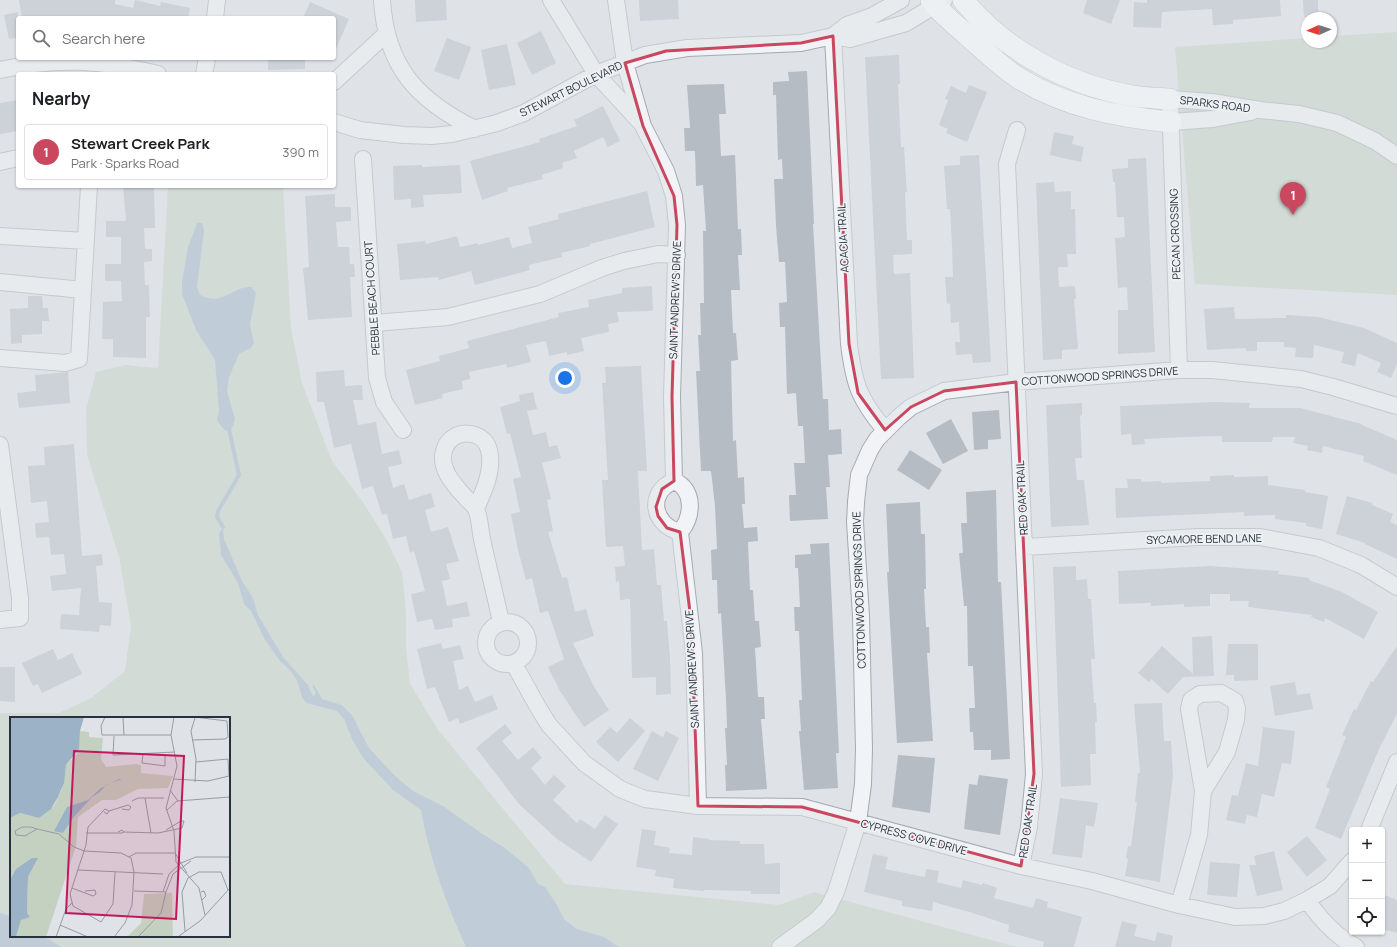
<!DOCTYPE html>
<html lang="en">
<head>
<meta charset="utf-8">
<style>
  body { margin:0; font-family:Manrope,sans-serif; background:#f2f2f2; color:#202124 }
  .controls { position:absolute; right:12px; bottom:12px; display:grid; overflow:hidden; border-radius:4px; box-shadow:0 1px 3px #0004 }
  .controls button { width:36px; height:36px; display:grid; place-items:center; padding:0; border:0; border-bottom:1px solid #e0e0e0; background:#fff; color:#202124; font:20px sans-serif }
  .compass { position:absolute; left:1301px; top:12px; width:36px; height:36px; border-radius:50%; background:#fff; box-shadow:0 1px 3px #0004; rotate:267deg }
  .you { position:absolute; left:565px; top:378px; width:14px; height:14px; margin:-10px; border:3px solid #fff; border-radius:50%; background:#1a73e8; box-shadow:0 0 0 6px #1a73e833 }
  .badge { display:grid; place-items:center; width:26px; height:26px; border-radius:50%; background:#c94860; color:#fff; font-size:13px; font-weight:700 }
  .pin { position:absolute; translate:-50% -33px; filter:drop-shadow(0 1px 2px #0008) }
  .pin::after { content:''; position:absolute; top:21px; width:14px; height:12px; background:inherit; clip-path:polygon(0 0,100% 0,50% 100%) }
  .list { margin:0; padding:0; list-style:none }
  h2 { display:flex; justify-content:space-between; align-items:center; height:52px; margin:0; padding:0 16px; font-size:17px }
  h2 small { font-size:13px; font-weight:400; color:#757577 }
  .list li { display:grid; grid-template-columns:26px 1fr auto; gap:12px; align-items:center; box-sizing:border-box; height:56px; margin:0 8px 8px; padding:0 8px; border:1px solid #e0e0e0; border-radius:4px }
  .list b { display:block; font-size:15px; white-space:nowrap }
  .list p { margin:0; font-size:13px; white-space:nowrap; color:#757577 }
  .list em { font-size:13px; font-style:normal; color:#757577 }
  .icon { flex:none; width:22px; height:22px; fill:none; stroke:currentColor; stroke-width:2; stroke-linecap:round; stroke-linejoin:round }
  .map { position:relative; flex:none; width:1397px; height:947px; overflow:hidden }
  .search { position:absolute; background:#fff; box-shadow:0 1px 3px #0004; left:16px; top:16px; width:320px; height:44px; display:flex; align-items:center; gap:10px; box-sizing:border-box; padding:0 14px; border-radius:4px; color:#757577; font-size:15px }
  .panel { position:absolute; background:#fff; box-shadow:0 1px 3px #0004; left:16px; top:72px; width:320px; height:116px; border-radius:4px }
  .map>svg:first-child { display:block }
  .green { fill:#c5d1c0 }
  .water { fill:#9bb2c7 }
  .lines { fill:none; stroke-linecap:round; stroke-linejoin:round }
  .stream { stroke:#9bb2c7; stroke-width:4 }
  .building { fill:#b6bcc4 }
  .minor-casing { stroke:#a4aab2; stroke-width:18 }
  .major-casing { stroke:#9fa8b3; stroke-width:22 }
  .minor { stroke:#f2f3f6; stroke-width:16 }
  .major { stroke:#fff; stroke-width:21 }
  .marked { fill:none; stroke:#c94860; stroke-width:3; stroke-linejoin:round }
  .labels { text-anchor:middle; stroke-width:3.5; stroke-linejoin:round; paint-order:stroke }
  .street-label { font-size:11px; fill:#28313e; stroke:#eef2f5 }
  .inset-road { fill:none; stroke:#969ca4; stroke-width:1 }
  .view { fill:#c2185b; fill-opacity:0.15; stroke:#c2185b; stroke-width:2 }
  .inset-edge { fill:none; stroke:#28313e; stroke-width:2 }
</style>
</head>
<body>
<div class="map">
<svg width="1397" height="947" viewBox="0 0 1397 947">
  <rect width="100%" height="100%" fill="#dfe3e8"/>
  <path class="green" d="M1397 32V295L1195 284 1175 47 1307 38V42H1331V36Z
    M168 186H283L291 328 302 383 332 461 363 502 386 539 402 572 406 611V646L410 684 439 731 565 884 779 905 814 892 1017 947H62L43 936H229V718H11V916L0 913V713H59L91 698 125 671 131 626 119 557 87 455 86 409 96 372 126 365 158 368Z"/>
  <path class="water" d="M197 223H202L204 230 197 287 200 295C223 307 232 286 251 287L256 293 250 325 254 343 251 348 239 354 229 377 227 391 235 419 232 428 226 431 221 426 217 420 219 411 215 360 196 330 182 294V281L188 247Z
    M223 527 224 539 242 581 253 598 258 615 283 657 308 685 313 697 316 693 312 686 314 685 322 699 342 705 352 715 369 748 394 775 413 791 443 806 481 833 505 848 529 868 538 884 545 887 557 905 564 919 577 929 604 937 619 947H466C446 903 429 857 421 810L393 790 364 759 353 741 344 719 337 711 306 703 302 697 297 680 290 670 280 661 265 640 251 611 244 604 238 583 221 555 219 534Z
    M0 913 11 916V936H43L62 947H0Z"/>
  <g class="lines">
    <path class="stream" d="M223 527 217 517 218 511 239 475 229 429"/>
  </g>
  <path class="building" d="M19 0H115V4L133 8 135 0 160 6 161 2 190 8 188 18H22Z
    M415 0H446L447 20 416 22Z
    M639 0H678L679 19 640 21Z
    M1087 0H1120L1111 24 1083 13Z
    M1147 0H1280L1281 16 1233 20V24L1213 25 1212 9 1162 12 1161 28 1133 27 1134 2 1147 3Z
    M1303 0H1318V16L1304 17Z
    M310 2 349 19 334 53V18H303Z
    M18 12V38L9 39 4 15Z
    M541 31 556 63 532 75 517 43Z
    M447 38 471 47 459 80 434 71Z
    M507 44 516 85 489 90 481 50Z
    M899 55 900 84H898L901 147H904L906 178 907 192H905L907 240H912V254L893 255 894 274 910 273 914 378 881 379 865 57Z
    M268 58H305V69L268 70Z
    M807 71 814 224H813L823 399H828L829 430 841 429 842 454 828 455 830 487H826L828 519 790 521 789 495H796L794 463H805L803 426H798L796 393 787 394 785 327H780L779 303 787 302 785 262H779L776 226 774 179H783L782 159 778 160 776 95H773V82L789 81 788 72Z
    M724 84 726 114H719L721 156 735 155 738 229H741L742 255H738L740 290H731L733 333H736L738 360 731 361 733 441 736 440 738 478 744 477 745 504H742L744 528 757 527 758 541 748 542 750 590H753L755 621H759L761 647 755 648 758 697H764L765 719H761L767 789 726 791 725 765H727L725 728H727L726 699 721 613 718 614 717 580H712L711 550 717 549 715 506 711 471H701L696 371H700L698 335H701L700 303H704L703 231H706L703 185 696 186 695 151H685L684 128H690L687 85Z
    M969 85 987 92 967 142 946 133 948 129 939 125 948 100 945 99 951 86 966 93Z
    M18 100V131L0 134V103Z
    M603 106 620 141 608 147 603 137 574 151 577 158 562 163 563 168 542 175 543 179 507 188 508 191 482 200 470 161 540 142 539 139 577 126 574 120Z
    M1054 132 1074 136 1072 144 1084 147 1081 162 1050 155Z
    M979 155 991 362 973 363 972 354 956 355 955 342H960L959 322 951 323 950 303 947 304 945 277H953L952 246 950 209H947L944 166 960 165V156Z
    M1146 158 1155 352 1118 354V310H1128L1127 287 1118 288 1115 238 1125 237 1124 217H1117L1115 182H1113L1112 169 1128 168V159Z
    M422 165V167L460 165 462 193 423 195 424 207 411 208V199L394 200 393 166Z
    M1054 182 1055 192 1071 191V209H1075L1076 254H1067L1068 267H1058L1059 287 1075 286 1076 299H1074L1078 349 1062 350V359L1043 360 1036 183Z
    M123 186H154L155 228H144L145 249H152V261L144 262 145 285H149L150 317H146V358L113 357V339H102L103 302 122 301 121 281H105V264H121V237H106V221H126Z
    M647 191 655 227 590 244V246L561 253 562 257 529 265 530 270 475 285 471 271 439 280 438 277 400 280 397 244 425 241 426 244 457 236 460 247 478 243V245L509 237 512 248 532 243 528 227 559 219 558 214Z
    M335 194V207H351V221L336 222 338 247H349L350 264H354L355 277H350L352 317 308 320 303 268 309 267 305 196Z
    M652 286 653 311 617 312 619 322 608 324 609 332 581 338 584 351 567 355V352L549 356 546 341 526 345 531 362 507 368 506 364 469 372 470 379 462 381 463 389 442 394 443 398 415 405 406 370 440 361 439 356 469 348 467 341 559 317 558 313 589 307 588 300 622 293V288Z
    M28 296H42L43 308H48L49 321H42V334L22 335V343L11 344 10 309 28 308Z
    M1234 307 1235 319 1286 318V315L1318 317 1364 328 1397 343V364L1391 378 1377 372 1381 363 1358 353 1355 366 1341 363 1344 352 1314 345 1313 358 1295 357 1296 348 1284 347V342H1257V351H1246V348L1207 350 1204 309Z
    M641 366 647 471H638L642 550 654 549 657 585H661L664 621H667L670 657 671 694 656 695V677L632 678 630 599 620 600 619 581 616 582 615 567 625 566 623 546 606 547 602 480H608L602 383H606L605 367Z
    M344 370 345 386 362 385 363 400H353L358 425 376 422 382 454 399 450 402 464 388 467 393 488 404 484 409 500 431 493 435 507 425 510 431 532 448 527 459 561 446 564 450 579 442 581 447 606 467 602 470 616 452 619 453 627 435 630 432 619 417 622 411 594 425 591 414 551 410 553 406 536 393 539 387 514 382 515 373 486 362 489 351 444 334 448 324 402H317L316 372Z
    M68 372 70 403 19 408 17 393 36 391 35 375Z
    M533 392 537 409 527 411 533 435 546 432 549 447 557 445 561 458 542 463 551 499 547 500 553 531 548 532 562 578 567 577 575 612 586 609 594 636 573 643 593 685 609 710 584 727 560 691 548 667 564 659 548 611 540 613 532 578 526 580 518 550 511 514 520 512 513 479 521 477 510 433 507 434 500 407 520 401 519 395Z
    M1215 402 1250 403 1249 408H1300L1362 424V425L1397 440V475L1363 461 1364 456 1323 446 1322 453 1307 450 1308 446 1293 443 1295 437H1273L1272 442H1222V436L1186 437 1144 439 1145 444 1132 445 1131 434 1121 435 1120 406Z
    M1082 403V415L1080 416 1082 458H1075L1077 480H1084L1089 525 1051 527 1046 405Z
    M999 410 1001 439 988 440V449L974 450 972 412Z
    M951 419 968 451 943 464 926 433Z
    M74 444 82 556 102 554 103 565 96 566 99 602 112 603 111 626 100 625 99 632 60 629 61 614 79 615 81 588 52 591 50 576 66 574 64 554 51 555 49 537 36 538 35 523 49 522 47 501 31 503 28 466 45 465 44 447Z
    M910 450 942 470 929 490 897 470Z
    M1234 475V477L1268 476V485L1305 490V492L1328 496 1322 529 1306 526V523L1275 519V515L1244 516V512L1116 518 1115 488H1128L1127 479H1141V482L1161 481V483L1210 481V476Z
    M996 490 998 582H1001L1010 759 991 760V750H974L973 732H970L969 708H975L973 666H968L967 606H964L959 553H963L961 523H967L966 492Z
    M1347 496 1373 503 1372 505 1393 514 1390 522 1397 525V559L1365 544V543L1336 534Z
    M920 502 921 534H925L926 589H924L926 627H929L930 653H927L933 741 897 743 887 572H889L886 504Z
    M829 543 839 753H836L838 788 804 790 799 731H801L799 700H802L799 631H795L794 607H800L798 568H795V555L811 554 810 544Z
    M1076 566V580L1087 579 1088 599H1091L1095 659H1091L1094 703H1096L1097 722H1095L1096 754H1090L1091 785 1061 787 1053 567Z
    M1210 566 1279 571 1278 574 1309 578V580L1342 592 1378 612 1364 639 1325 618 1324 622 1311 617 1312 615 1248 607 1249 601H1230V594H1210V606L1184 607V604L1151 606V603L1119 604 1118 571Z
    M1212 636 1214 676 1183 677 1168 694 1151 679 1149 682 1138 673 1162 646 1193 674 1192 637Z
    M441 643 443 649 460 645 464 659 453 661 459 690 468 686 475 702 492 695 498 709 460 724 458 718 449 722 435 687 427 689 417 649Z
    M1228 644H1258V680L1234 681V675H1226Z
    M1397 646V714L1380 747 1341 839 1315 828 1330 789 1326 787 1346 737 1342 735 1354 709 1356 710 1371 681 1373 682Z
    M53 649 58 660 72 653 82 674 42 693 38 684 33 686 22 663Z
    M0 667H15V702L0 701Z
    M1295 682 1297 695 1310 693 1313 709 1275 716 1270 686Z
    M1162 703 1164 741H1171L1173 776 1160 882 1125 876 1128 859 1126 858 1128 846H1131L1137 802H1135L1138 773H1140L1134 704Z
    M630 718 645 731 618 762 596 742 610 727 617 733Z
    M505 724 512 733 502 741 518 760 533 747 542 758 531 768 545 785 554 775 566 786 553 800 577 823 580 819 595 829 605 815 618 824 591 862 557 839 519 804 476 748Z
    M1263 727 1295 731 1291 764 1282 763 1274 797 1262 794 1257 817 1247 815 1245 824 1226 820 1232 795 1238 796 1246 763 1258 766Z
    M652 731 663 737 666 731 679 738 658 781 633 769Z
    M898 755 935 758 930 813 892 807Z
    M979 775 1008 779 1000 835 964 829 969 784 977 785Z
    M1060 798 1098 803 1094 827 1086 825 1082 858 1052 854Z
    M642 829 656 831 654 845 670 848 669 853 692 855 693 837 709 839V840L740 841V844H764L765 864 780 863V894H751V891L704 890V891L673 888 674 879 655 876 656 870 636 867Z
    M1307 836 1327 860 1307 877 1287 852Z
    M1274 851 1283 890 1257 896 1249 865H1256L1254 856Z
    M873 854 888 857 885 869 925 877 926 869 939 871 937 882 961 888 963 880 982 885 983 883 997 888 994 898 1033 908 1036 898 1048 902 1047 907 1082 917 1074 947H1043L1044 942 1008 932 1009 925 973 913 933 902 932 911 902 906V901L864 892Z
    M1210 862 1240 864 1237 897 1207 895Z
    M1382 894 1397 900V933L1382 929Z
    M1122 921 1137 925 1134 936 1155 941 1157 932 1173 936 1171 947H1115Z"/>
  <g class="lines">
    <defs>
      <path id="minor" d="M382 0C386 67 417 100 475 129
        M551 0 596 74 642 124
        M616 0 625 63 643 126 666 171 674 196 677 225 672 397 674 481
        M215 18 217 0
        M833 36 849 344C854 384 859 399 885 430
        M833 36 847 25 872 16 901 0
        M0 70C58 57 100 60 158 74
        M204 74 207 58
        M334 82 387 33
        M334 122 360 130 404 135 432 136 452 134 497 123 524 113 596 74 645 55 687 48 801 43 833 36 850 39 906 23 944 0
        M1171 122 1213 119 1251 112
        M1017 130 1007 164 1034 774 1029 827 1021 866
        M363 159 377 378 384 402 403 430
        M0 162 18 158
        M0 236 86 241
        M0 282 83 290
        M374 323 448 317 540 294 602 268 624 261 658 254 677 255
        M0 358 65 363 79 359 89 186
        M1179 370 1170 99 1212 102 1260 110 1299 114 1337 123 1375 141 1397 156
        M0 445 20 598V618L0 620
        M476 508C484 491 494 469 489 450 484 429 452 428 445 448 437 467 454 485 466 498 469 501 474 505 476 509 480 518 480 530 482 539 488 567 495 594 501 622
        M680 532C652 525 647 492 674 481 695 489 693 517 680 532L694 653 698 806
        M1024 547 1198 537H1260L1319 548 1361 565 1397 587
        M486 643a21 21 0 1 1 42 0a21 21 0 1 1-42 0Z
        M514 664 539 709 549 725 584 763 620 789 645 799 698 806 802 807 1021 866 1092 881 1179 905 1235 917 1264 916 1284 911 1307 900 1330 886 1352 861
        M1369 830 1397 762
        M1307 900C1320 919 1335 936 1356 947
        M1179 905 1199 835 1203 791 1227 752 1236 720 1237 709 1235 701 1221 693 1200 694 1191 700 1189 709 1203 791
        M780 947 817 920 828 908 836 892 858 822 863 784 864 749 861 616 855 522 856 502 859 475 870 450 877 439 899 417 911 407 944 391 1016 382 1179 370H1212L1301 379 1333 387 1397 406"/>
      <path id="major" d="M931 0C941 14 956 25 968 36 985 51 1001 67 1020 79 1066 107 1118 117 1171 122
        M963 0C1005 51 1068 85 1133 96 1145 98 1158 98 1170 99"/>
    </defs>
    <use href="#minor" class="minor-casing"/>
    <use href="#major" class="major-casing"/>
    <use href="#minor" class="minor"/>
    <use href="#major" class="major"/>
  </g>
  <path d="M0 0H1397V947H0ZM833 36 849 344 858 393 885 430 911 407 944 391 1016 382 1034 774 1021 866 802 807 698 806 691 620 680 532 667 528 658 516 656 507 662 489 674 481 672 397 677 225 674 196 643 126 625 63 666 51 801 43Z" fill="#dfe3e8" fill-opacity=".55" fill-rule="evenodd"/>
  <path class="marked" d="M833 36 849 344 858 393 885 430 911 407 944 391 1016 382 1034 774 1021 866 802 807 698 806 691 620 680 532 667 528 658 516 656 507 662 489 674 481 672 397 677 225 674 196 643 126 625 63 666 51 801 43Z"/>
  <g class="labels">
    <g class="street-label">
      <text transform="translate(571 89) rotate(-26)" y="4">STEWART BOULEVARD</text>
      <text transform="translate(1215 104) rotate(7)" y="4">SPARKS ROAD</text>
      <text transform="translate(1175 234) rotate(-92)" y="4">PECAN CROSSING</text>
      <text transform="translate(843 238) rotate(-93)" y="4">ACACIA TRAIL</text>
      <text transform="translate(372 298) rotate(-94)" y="4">PEBBLE BEACH COURT</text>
      <text transform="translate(675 300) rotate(-88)" y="4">SAINT ANDREW'S DRIVE</text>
      <text transform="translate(1100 376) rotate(-4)" y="4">COTTONWOOD SPRINGS DRIVE</text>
      <text transform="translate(1022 498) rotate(-93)" y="4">RED OAK TRAIL</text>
      <text transform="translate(1204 539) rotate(-1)" y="4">SYCAMORE BEND LANE</text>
      <text transform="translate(859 590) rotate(-92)" y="4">COTTONWOOD SPRINGS DRIVE</text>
      <text transform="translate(692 669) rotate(-93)" y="4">SAINT ANDREW'S DRIVE</text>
      <text transform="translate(1028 821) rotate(-82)" y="4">RED OAK TRAIL</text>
      <text transform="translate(914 837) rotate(15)" y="4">CYPRESS COVE DRIVE</text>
    </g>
  </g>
  <g transform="translate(10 717)">
    <rect width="220" height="220" fill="#dfe3e8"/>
    <path d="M70 14 79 15V20L93 21 91 42 96 50 126 47 131 48V56L163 59 158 71 128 72 106 83H92L68 100 66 129 36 220H6L11 203 17 197 18 160 26 145 0 163V101L10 96 29 101 44 89 52 72 56 48 68 36ZM162 176 163 220H117L131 206 134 177Z" fill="#c5d1c0"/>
    <path d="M0 0H74L70 14 69 32 56 48 54 66 48 80 41 92 29 101 10 96 0 101ZM109 62H112L96 68 90 75 82 80 63 101 53 116 44 114 57 90 78 83 91 71ZM22 141H28L18 160 17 196 20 200 11 203 6 220H0V163L6 152Z" fill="#9bb2c7"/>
    <path class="inset-road" d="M95 0 91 9 92 18H161M113 0 114 18M164 0 161 18 167 49 156 91 164 114 166 145 189 171 195 198M185 1 181 14 186 42 185 65M104 19 103 38 165 35M182 23 215 22 218 20 217 4 184 0M133 36 132 46 155 49V37M163 62 198 64 219 59 218 42 186 45M160 73 168 84M135 81 141 116M122 84 128 81H154M157 93 167 84 220 80M99 94 118 88 121 90 119 93 112 92M94 95 97 97 99 94 95 92 78 110 76 128 60 177 63 189 91 205 103 187 105 155M12 110H21L27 112 15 119 6 118 5 114ZM27 112 49 117 64 130 74 134 111 136 121 141 124 155 122 188 115 206 104 220M114 115 148 116 172 111 174 104H171L156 113M76 116H112L114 115 112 113 108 115M165 136 177 156M119 140 126 136H165M68 153 153 157M62 171 83 179 86 177 85 173 75 174M124 174 156 175 151 196 128 220M153 175 159 157 171 146 186 140H220M156 175 163 157 181 144M191 175 194 174 196 179 192 183M50 208 78 220M175 214 172 175 178 161 189 155H211L218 173M169 219 190 204 220 171M46 220 56 192 62 186"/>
    <path class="view" d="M64 34 174 39 166 202 56 196Z"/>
    <rect width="220" height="220" class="inset-edge"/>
  </g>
</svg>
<div class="controls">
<button>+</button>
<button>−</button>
<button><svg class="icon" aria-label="locate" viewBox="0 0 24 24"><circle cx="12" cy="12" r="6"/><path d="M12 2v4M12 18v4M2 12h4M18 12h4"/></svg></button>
</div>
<svg class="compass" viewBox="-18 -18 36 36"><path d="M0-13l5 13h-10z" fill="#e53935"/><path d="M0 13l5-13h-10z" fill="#757577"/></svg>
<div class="you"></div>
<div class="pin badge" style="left:1293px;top:215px">1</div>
<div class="search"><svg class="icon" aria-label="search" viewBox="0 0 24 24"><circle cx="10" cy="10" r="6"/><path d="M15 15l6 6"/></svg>Search here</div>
<section class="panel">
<h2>Nearby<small></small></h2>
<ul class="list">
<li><span class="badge">1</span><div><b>Stewart Creek Park</b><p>Park · Sparks Road</p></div><em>390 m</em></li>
</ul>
</section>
</div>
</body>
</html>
